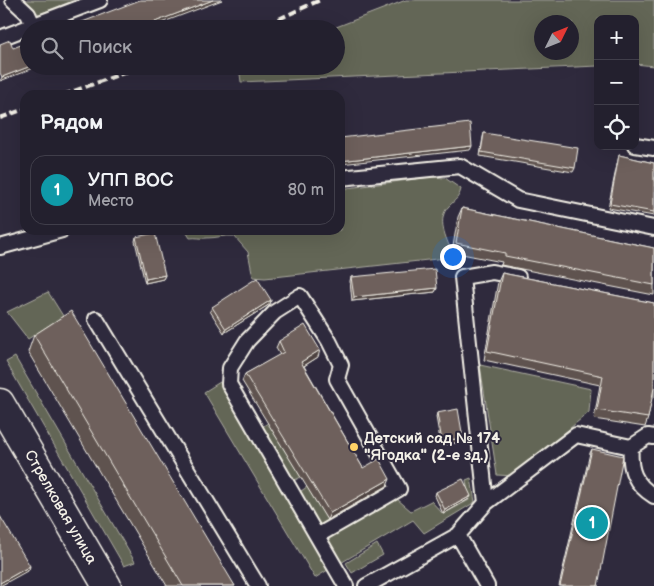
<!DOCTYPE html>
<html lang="ru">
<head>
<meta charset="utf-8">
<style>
  body { margin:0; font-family:"Balsamiq Sans",sans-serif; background:#2b2836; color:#f1f3f6 }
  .controls { position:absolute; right:15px; top:15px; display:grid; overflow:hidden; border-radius:10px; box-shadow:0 5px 20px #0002 }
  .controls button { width:45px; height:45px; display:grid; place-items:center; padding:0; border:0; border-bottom:1px solid #403e4a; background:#23202e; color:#f1f3f6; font:25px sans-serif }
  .compass { position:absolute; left:534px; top:15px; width:45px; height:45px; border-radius:50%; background:#23202e; box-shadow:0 5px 20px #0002; rotate:47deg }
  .you { position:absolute; left:452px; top:256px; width:18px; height:18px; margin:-12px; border:4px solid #fff; border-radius:50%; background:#1a73e8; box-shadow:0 0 0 8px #1a73e833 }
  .badge { display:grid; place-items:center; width:32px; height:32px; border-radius:50%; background:#b45309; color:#fff; font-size:16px; font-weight:700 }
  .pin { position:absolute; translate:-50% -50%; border:2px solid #fff; box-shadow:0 1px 5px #0006 }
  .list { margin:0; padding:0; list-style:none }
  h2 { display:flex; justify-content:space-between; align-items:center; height:65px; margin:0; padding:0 20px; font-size:21px }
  h2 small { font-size:16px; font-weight:400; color:#a3a3aa }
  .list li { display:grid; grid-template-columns:32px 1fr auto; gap:15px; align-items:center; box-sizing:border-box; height:70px; margin:0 10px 10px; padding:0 10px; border:1px solid #403e4a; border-radius:15px }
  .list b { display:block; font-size:19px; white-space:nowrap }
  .list p { margin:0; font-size:16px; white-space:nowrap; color:#a3a3aa }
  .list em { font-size:16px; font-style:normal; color:#a3a3aa }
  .icon { flex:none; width:28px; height:28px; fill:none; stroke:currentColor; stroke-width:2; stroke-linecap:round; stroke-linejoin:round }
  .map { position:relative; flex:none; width:654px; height:586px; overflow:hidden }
  .search { position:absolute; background:#23202e; box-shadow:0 5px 20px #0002; left:20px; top:20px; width:325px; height:55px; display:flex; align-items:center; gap:12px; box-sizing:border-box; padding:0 18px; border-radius:28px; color:#a3a3aa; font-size:19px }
  .panel { position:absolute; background:#23202e; box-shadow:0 5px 20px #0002; left:20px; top:90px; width:325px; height:145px; border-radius:15px }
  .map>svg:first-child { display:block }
  .green { fill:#646657; stroke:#acaca0; fill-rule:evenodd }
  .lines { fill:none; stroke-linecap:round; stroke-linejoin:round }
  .lane-casing { stroke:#f4f1e8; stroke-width:18 }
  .secondary-casing { stroke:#f4f1e8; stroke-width:31 }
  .lane { stroke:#2f2a3d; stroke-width:14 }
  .secondary { stroke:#2f2a3d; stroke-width:28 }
  .rail { stroke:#f4f1e8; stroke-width:4; stroke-dasharray:8 4; stroke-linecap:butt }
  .wall { fill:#5f534f; stroke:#f4f1e8 }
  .shaded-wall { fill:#4d4340; stroke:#f4f1e8 }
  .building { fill:#6e605c; stroke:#f4f1e8 }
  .poi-dot { fill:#ffd166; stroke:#2f2a3d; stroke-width:2 }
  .labels { text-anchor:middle; stroke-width:4; stroke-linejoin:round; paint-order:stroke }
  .poi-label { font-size:15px; font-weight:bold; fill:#f4f1e8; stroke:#2f2a3d; text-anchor:start }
  .street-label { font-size:15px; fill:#f4f1e8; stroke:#2f2a3d }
</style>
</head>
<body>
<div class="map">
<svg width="654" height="586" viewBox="0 0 654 586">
  <rect width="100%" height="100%" fill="#2f2a3d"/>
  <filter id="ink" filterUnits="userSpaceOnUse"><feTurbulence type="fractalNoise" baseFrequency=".02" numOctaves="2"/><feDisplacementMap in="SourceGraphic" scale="10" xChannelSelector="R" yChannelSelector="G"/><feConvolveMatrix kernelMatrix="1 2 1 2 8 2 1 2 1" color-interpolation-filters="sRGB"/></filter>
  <g filter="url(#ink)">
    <path class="green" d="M24 0H75L39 14 29 7Z
      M406 0H654V66L635 64V19H598V66L241 82 239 66H336V29H331ZM542 22H572V52H542Z
      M431 177 445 178 461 189C459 198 455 200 449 206 436 219 446 238 452 252L446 258 265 278 253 277 248 252 234 236C224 235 217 238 207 238 201 239 196 237 190 238L185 230H340V189Z
      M48 292 63 316 28 339 7 312Z
      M15 357 135 562 124 566 6 362Z
      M480 365 591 389 589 412 514 476 497 475Z
      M220 382 331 568 315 578 204 392Z
      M268 423 301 477 291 482 260 428Z
      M471 478 475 502 424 533 413 520 339 564 325 539 397 499 411 511 431 501 443 514 469 500 466 480Z
      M307 487 331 526 318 529 298 493Z
      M377 544 383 555 352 573 346 563Z"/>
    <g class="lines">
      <defs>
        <path id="lane" d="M13 0 28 14 33 25
          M0 38 100 0
          M635 145 654 148
          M340 178 460 166 518 200 654 228
          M0 247 62 230
          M300 296 329 341 341 365 337 379 399 489 317 536 229 384 230 368 247 341 275 312Z
          M96 319 258 586
          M631 447 648 436 654 437
          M486 503 462 277 492 272 518 277
          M458 535 487 586
          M317 536 346 586
          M366 586 458 535 486 503 576 435 631 447C629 469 634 484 654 496"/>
        <path id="secondary" d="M0 403 107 586"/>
      </defs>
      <use href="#lane" class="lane-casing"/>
      <use href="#secondary" class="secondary-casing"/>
      <use href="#lane" class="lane"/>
      <use href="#secondary" class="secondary"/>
      <path class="rail" d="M257 29 320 0
        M63 95 143 66
        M0 118 25 109"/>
    </g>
    <path class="wall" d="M484 133 575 168 573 172 480 156 483 137Z
      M619 155 654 163V216L608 208Z
      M462 208 654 248V295L501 265 502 262 452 252 458 217Z
      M136 237 165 275 163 279 145 283 135 241Z
      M502 273 654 303V397H652L648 418 645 427 594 419 600 385 484 360 498 282Z
      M351 277 437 288 435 292 352 301 350 281Z
      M271 300 270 304 224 333 210 311 212 307Z
      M34 335 235 586H167L28 352Z
      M279 341 318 357 304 366 363 468 387 486 327 520 242 381 245 374 280 355 276 348Z
      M437 413 463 438 461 442 441 445 436 417Z
      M592 449 598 586H559L590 453Z
      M436 492 471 496 469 499 443 514 435 496Z"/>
    <path class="shaded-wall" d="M213 0H222L145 29H136Z
      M31 66H39L0 81 2 77Z
      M472 146 470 150 340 164V161Z
      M165 275 163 279 145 283 146 279Z
      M437 288 435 292 352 301 354 297Z
      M271 300 270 304 224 333 226 329Z
      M320 350 318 357 299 369 301 362Z
      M463 438 461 442 441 445 442 441Z
      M390 479 387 486 327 520 330 513Z
      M471 496 469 499 443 514 445 510Z
      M30 566 29 570 0 586V583Z"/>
    <path class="building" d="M140 0H213L136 29H64Z
      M10 40 13 48 29 42V66H31L2 77 0 73V44Z
      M470 123 472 146 340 161V138Z
      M484 133 578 148 575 168 481 152Z
      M619 155 654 163V212L610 204Z
      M462 208 654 248V285L505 256V253L456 243Z
      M155 233 165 275 146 279 136 237Z
      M435 269 437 288 354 297 351 277Z
      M502 273 654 303V388L648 418 597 410 603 376 487 351Z
      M257 278 271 300 226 329 212 307Z
      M71 311 235 586H183L34 335Z
      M305 325 320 350 301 362 363 468 379 459 390 479 330 513 245 374 284 352 279 341Z
      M458 409 463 438 442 441 437 413Z
      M592 449 623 456 598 586H560Z
      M463 479 471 496 445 510 436 492Z
      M0 516 30 566 0 583Z"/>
  </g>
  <circle class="poi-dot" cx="354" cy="447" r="5"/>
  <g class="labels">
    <g class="poi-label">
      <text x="364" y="443">Детский сад № 174<tspan x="364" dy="17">"Ягодка" (2-е зд.)</tspan></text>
    </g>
    <g class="street-label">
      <text transform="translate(61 507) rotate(60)" y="5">Стрелковая улица</text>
    </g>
  </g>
</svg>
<div class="controls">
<button>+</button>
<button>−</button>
<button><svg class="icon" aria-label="locate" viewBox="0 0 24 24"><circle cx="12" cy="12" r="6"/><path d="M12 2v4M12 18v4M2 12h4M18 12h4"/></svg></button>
</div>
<svg class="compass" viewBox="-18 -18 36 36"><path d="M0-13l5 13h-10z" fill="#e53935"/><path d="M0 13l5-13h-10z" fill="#a3a3aa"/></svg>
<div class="you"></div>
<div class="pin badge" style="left:592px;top:523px;background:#0f9aa8">1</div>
<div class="search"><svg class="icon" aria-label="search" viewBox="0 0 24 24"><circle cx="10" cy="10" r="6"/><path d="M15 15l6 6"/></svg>Поиск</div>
<section class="panel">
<h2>Рядом<small></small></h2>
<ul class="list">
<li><span class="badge" style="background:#0f9aa8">1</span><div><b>УПП ВОС</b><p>Место</p></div><em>80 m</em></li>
</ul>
</section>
</div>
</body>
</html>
